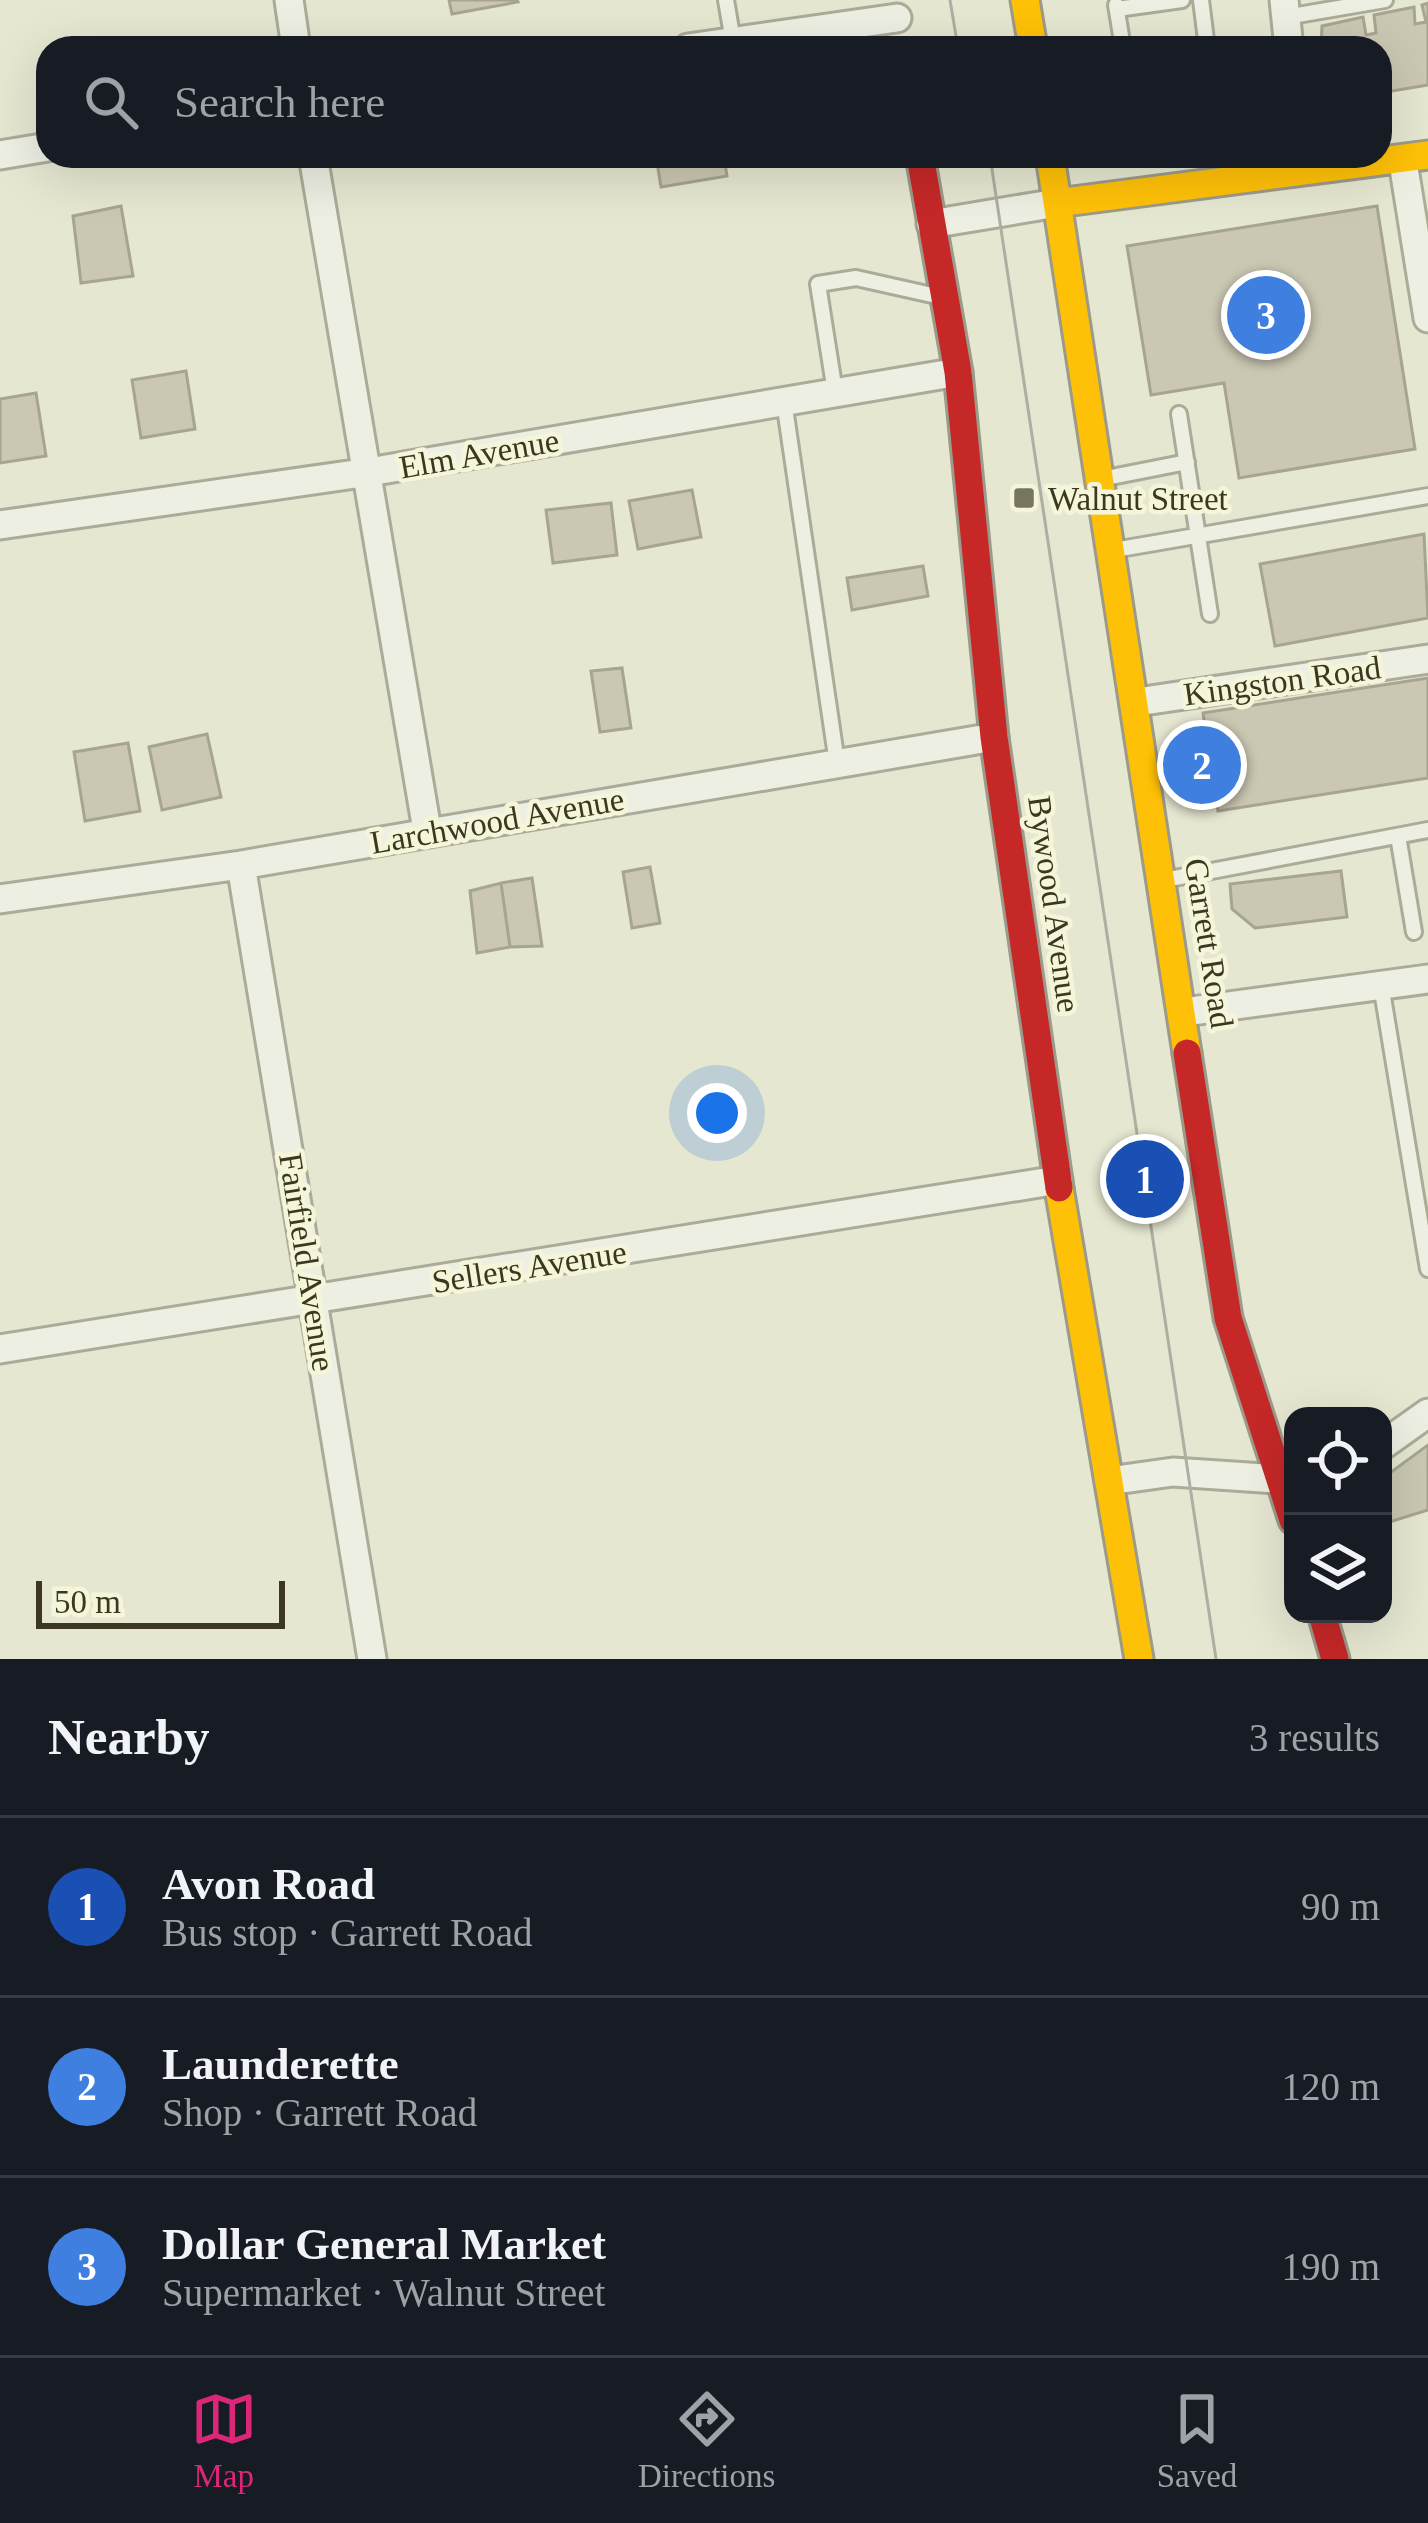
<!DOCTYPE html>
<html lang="en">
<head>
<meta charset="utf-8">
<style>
  body { margin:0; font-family:"Times New Roman",serif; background:#242831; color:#f1f3f6 }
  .controls { position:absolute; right:36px; bottom:36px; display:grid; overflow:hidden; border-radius:24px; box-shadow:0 12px 48px #0002 }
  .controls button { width:108px; height:108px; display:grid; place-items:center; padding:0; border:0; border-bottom:3px solid #363941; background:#171b24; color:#f1f3f6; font:60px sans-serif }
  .scale { position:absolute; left:36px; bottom:30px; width:249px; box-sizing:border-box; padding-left:12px; border:6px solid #3c3721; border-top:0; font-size:33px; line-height:42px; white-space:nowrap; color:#3c3721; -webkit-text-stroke:9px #f5f6d9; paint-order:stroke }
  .you { position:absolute; left:717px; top:1113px; width:42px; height:42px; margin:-30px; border:9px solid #fff; border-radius:50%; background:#1a73e8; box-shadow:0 0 0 18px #1a73e833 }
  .badge { display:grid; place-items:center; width:78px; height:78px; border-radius:50%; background:#db2777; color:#fff; font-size:39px; font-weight:700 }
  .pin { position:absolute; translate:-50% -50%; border:6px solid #fff; box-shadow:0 3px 12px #0006 }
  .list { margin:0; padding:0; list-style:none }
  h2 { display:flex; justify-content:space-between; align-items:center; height:156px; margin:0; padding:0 48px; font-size:51px }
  h2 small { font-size:39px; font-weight:400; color:#9ea1a6 }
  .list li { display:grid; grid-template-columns:78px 1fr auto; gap:36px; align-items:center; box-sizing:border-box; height:180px; padding:0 48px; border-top:3px solid #363941 }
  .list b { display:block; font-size:45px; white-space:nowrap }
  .list p { margin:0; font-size:39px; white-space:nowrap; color:#9ea1a6 }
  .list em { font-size:39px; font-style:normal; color:#9ea1a6 }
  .icon { flex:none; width:66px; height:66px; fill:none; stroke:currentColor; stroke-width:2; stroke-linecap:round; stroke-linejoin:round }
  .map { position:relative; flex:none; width:1428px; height:1659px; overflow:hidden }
  .search { position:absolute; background:#171b24; box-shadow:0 12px 48px #0002; left:36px; right:36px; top:36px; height:132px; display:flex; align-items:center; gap:30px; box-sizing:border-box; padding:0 42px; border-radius:36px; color:#9ea1a6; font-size:45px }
  .sheet { height:696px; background:#171b24 }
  nav { display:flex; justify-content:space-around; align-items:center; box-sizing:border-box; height:168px; border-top:3px solid #363941; background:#171b24; font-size:33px; color:#9ea1a6 }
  nav a { display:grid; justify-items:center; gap:6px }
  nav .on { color:#db2777 }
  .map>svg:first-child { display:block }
  .building { fill:#cac7b2; stroke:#a7a490; stroke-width:3 }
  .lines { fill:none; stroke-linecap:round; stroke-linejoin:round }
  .lane-casing { stroke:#acab99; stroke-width:20 }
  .street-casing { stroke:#acab99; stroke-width:33 }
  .slow-casing { stroke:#9c9b8a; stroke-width:33 }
  .jam-casing { stroke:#9c9b8a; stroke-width:33 }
  .lane { stroke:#eeefe3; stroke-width:14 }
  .street { stroke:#eeefe3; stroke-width:27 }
  .slow { stroke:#ffc107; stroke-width:27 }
  .jam { stroke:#c62828; stroke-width:27 }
  .tram { stroke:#aeaea3; stroke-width:3 }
  .poi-dot { fill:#78755f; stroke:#f5f6d9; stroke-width:4.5 }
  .labels { text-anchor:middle; stroke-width:9; stroke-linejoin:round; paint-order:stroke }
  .street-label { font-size:33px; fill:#3c3721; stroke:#f5f6d9 }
  .poi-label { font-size:33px; fill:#3c3721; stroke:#f5f6d9; text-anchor:start }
</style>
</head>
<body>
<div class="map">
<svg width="1428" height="1659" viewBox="0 0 1428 1659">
  <rect width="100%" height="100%" fill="#e6e7d1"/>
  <path class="building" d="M449 0H517L518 2 452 14Z
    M1428 3V85L1380 93V48H1321L1322 26 1363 17 1366 35 1376 33 1374 15 1414 7 1415 24 1426 22 1422 5Z
    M656 156H724L727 176 661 187Z
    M121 206 133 276 81 283 73 216Z
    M1377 206 1415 449 1239 478 1224 383 1151 395 1127 246Z
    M186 371 195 429 141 438 132 380Z
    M36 393 46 456 0 463V399Z
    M692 490 701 537 638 549 629 501Z
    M611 503 617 555 553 563 546 510Z
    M1424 534 1428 618 1275 646 1260 564Z
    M923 566 928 596 852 610 847 578Z
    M622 668 631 728 600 732 591 671Z
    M1428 678V778L1218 811 1203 713Z
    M207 734 221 797 162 810 149 747Z
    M128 743 140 811 85 821 74 752Z
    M650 867 660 923 632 928 623 872Z
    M1341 871 1347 917 1255 928 1232 909 1230 884Z
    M532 878 542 946 510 947 501 883Z
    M501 883 510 947 477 953 470 891Z
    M1428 1445V1510L1383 1524V1478Z"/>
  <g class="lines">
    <defs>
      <path id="lane" d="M726 0 733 41
        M1201 0 1207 48
        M1116 5 1123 48
        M1117 9 1182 0
        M1286 17 1385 0
        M835 392 818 284 856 278 941 297
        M784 401 837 763
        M1179 414 1210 614
        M1106 478 1187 462
        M1114 550 1428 496
        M1398 836 1414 932
        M1164 880 1428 830
        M1381 985 1428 1269"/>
      <path id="street" d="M289 0 296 48
        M1284 0 1289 48
        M688 48 897 18
        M0 155 48 147
        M313 156 427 830
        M1403 162 1428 318
        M931 224 1057 203
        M0 525 369 472 958 372
        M1137 702 1428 659
        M241 865 372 1659
        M0 899 241 865 994 737
        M1184 1012 1428 979
        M0 1349 1058 1180
        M1383 1445 1428 1413
        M1109 1481 1173 1472 1293 1480"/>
      <path id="slow" d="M1025 0 1033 48
        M1050 156 1187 1053
        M1057 203 1428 155
        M1059 1188 1139 1659"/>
      <path id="jam" d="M920 156 958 372 994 737 1059 1188
        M1187 1053 1228 1318 1293 1520
        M1322 1614 1335 1659"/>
    </defs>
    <use href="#lane" class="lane-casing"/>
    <use href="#street" class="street-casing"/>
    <use href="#slow" class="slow-casing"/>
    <use href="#jam" class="jam-casing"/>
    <use href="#lane" class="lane"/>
    <use href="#street" class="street"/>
    <use href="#slow" class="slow"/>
    <use href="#jam" class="jam"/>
    <path class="tram" d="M950 0 958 48
      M990 156 1216 1659"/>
  </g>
  <rect class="poi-dot" x="1012" y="486" width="24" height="24" rx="6"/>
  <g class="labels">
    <g class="street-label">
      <text transform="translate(479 453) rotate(-10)" y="12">Elm Avenue</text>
      <text transform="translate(1282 680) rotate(-8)" y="12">Kingston Road</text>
      <text transform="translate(497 820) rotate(-10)" y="12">Larchwood Avenue</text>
      <text transform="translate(1055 904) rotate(82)" y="12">Bywood Avenue</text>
      <text transform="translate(1210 943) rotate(81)" y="12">Garrett Road</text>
      <text transform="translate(308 1262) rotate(81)" y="12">Fairfield Avenue</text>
      <text transform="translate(529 1266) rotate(-9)" y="12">Sellers Avenue</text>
    </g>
    <g class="poi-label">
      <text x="1048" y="510">Walnut Street</text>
    </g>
  </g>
</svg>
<div class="controls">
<button><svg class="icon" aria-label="locate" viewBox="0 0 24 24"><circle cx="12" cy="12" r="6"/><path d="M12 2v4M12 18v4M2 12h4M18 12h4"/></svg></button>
<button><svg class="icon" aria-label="layers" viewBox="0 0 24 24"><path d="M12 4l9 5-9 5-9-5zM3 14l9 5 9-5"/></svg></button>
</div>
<div class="scale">50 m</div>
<div class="you"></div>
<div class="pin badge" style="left:1145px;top:1179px;background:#1a4fb4">1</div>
<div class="pin badge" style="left:1202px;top:765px;background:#3f7fe0">2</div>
<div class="pin badge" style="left:1266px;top:315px;background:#3f7fe0">3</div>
<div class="search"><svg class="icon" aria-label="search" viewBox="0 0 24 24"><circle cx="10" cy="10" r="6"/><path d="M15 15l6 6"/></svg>Search here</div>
</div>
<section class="sheet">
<h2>Nearby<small>3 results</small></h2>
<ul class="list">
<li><span class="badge" style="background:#1a4fb4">1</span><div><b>Avon Road</b><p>Bus stop · Garrett Road</p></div><em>90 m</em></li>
<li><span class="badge" style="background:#3f7fe0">2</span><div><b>Launderette</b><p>Shop · Garrett Road</p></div><em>120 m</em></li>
<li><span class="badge" style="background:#3f7fe0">3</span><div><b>Dollar General Market</b><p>Supermarket · Walnut Street</p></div><em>190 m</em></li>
</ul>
</section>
<nav>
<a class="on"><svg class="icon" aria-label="map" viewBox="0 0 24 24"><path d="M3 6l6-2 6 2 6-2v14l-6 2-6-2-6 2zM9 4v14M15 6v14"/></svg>Map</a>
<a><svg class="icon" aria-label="directions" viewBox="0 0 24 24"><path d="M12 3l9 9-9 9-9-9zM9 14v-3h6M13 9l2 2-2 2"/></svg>Directions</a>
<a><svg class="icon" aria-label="saved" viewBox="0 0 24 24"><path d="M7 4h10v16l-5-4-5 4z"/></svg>Saved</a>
</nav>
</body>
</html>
